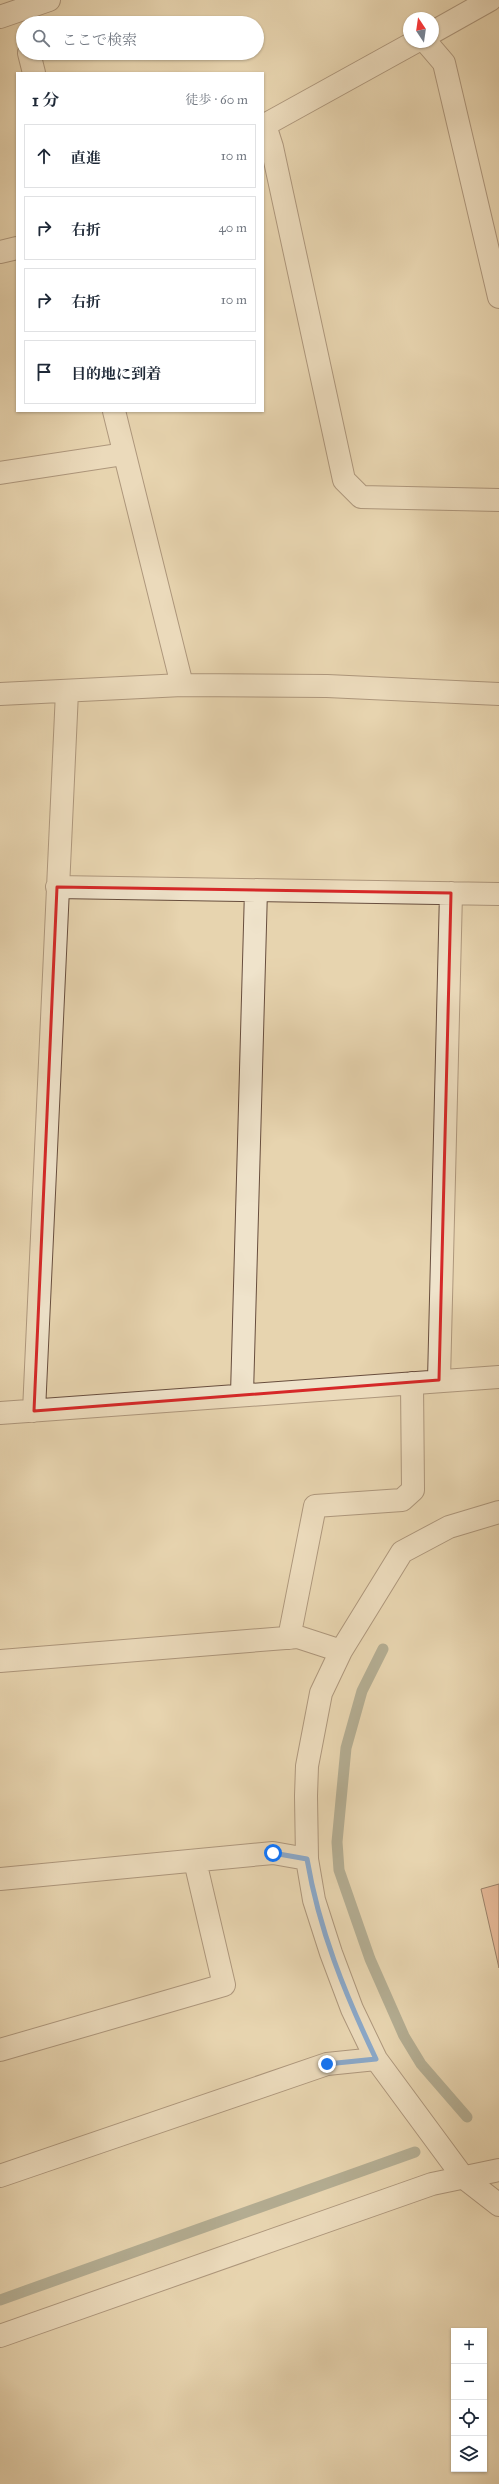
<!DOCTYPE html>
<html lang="ja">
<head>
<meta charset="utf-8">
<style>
  body { margin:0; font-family:"IM FELL Great Primer","Noto Serif JP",serif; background:#f6f6f7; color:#1f2937 }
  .controls { position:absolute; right:12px; bottom:12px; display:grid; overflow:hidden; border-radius:0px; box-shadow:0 1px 3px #0004 }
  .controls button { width:36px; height:36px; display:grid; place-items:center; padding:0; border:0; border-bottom:1px solid #e0e1e3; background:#fff; color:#1f2937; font:20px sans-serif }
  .compass { position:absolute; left:403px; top:12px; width:36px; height:36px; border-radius:50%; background:#fff; box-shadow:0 1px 3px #0004; rotate:347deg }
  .stop { position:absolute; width:12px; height:12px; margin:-9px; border:3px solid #1a73e8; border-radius:50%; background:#fff }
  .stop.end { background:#1a73e8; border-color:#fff; box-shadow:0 1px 4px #0008 }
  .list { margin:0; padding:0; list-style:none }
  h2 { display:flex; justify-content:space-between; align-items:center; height:52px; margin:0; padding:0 16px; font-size:17px }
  h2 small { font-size:13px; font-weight:400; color:#747a83 }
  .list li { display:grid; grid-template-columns:26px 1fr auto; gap:12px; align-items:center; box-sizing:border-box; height:64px; margin:0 8px 8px; padding:0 8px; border:1px solid #e0e1e3; border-radius:0px }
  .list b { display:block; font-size:15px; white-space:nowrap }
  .list em { font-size:13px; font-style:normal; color:#747a83 }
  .icon { flex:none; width:22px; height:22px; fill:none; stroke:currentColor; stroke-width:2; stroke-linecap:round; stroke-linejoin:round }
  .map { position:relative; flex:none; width:499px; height:2484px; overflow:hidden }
  .search { position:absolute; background:#fff; box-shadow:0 1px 3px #0004; left:16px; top:16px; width:248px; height:44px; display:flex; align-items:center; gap:10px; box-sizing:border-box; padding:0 14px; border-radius:22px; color:#747a83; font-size:15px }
  .panel { position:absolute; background:#fff; box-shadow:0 1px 3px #0004; left:16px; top:72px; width:248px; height:340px; border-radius:0px }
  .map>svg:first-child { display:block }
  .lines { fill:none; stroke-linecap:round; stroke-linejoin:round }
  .stream { stroke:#747d6d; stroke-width:11 }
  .building { fill:#e39a7c; stroke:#3e2218 }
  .minor-casing { stroke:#684e3e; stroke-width:24 }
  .minor { stroke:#efe3cb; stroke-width:22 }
  .route { stroke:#1a73e8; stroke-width:5 }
  .marked { fill:none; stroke:#d62828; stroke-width:3; stroke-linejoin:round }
</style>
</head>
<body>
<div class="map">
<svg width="499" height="2484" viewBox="0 0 499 2484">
  <rect width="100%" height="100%" fill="#e7d4af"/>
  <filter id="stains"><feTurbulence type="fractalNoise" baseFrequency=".005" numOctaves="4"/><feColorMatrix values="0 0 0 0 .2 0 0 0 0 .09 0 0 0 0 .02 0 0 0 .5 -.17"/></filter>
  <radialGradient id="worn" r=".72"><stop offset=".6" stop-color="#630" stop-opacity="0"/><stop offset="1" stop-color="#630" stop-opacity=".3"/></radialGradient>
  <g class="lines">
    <path class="stream" d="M383 1649 362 1691 346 1748 337 1842 339 1870 370 1959 404 2036 421 2064 467 2117
      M0 2300 415 2152"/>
  </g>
  <path class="building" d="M499 1884V1968L481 1889Z"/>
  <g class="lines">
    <defs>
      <path id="minor" d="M0 17 49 0
        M433 32 490 0
        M426 42 444 63 499 297
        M29 53 34 73
        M265 125 272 147 344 480 361 497 499 500
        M263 126 415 42
        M0 252 17 248
        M114 411 182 685
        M0 473 124 454
        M0 694 182 685 327 686 499 694
        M57 887 499 894
        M439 1380 451 893
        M242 1394 256 890
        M34 1411 67 692
        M0 1413 499 1377
        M499 1512 449 1527 402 1552 341 1651 321 1693 307 1766 306 1796 307 1859 314 1900 331 1953 352 2009 376 2059 463 2177 499 2205
        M289 1638 315 1506 402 1500 413 1490 412 1383
        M0 1661 298 1637 341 1651
        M0 1879 273 1853 307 1859
        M0 2050 224 1985 195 1861
        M0 2176 327 2064 376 2059
        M0 2336 432 2184 499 2170"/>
    </defs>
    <use href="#minor" class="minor-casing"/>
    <use href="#minor" class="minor"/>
  </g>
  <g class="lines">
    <path class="route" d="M273 1853 307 1859C319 1930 345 1994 376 2059L327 2064"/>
  </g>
  <path d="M0 0H499V2484H0ZM57 887 451 893 439 1380 34 1411Z" fill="#e7d4af" fill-opacity=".55" fill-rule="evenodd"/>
  <path class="marked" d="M57 887 451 893 439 1380 34 1411Z"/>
  <rect width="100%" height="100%" filter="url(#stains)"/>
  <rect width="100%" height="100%" fill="url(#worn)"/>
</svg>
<div class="controls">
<button>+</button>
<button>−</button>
<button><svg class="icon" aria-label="locate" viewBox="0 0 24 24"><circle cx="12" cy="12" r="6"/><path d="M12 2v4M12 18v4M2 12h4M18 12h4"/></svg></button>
<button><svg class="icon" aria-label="layers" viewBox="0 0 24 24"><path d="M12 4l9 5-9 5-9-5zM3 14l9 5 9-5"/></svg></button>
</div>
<svg class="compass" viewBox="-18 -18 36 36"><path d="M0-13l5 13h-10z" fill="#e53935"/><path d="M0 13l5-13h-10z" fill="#747a83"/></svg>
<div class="stop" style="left:273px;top:1853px"></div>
<div class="stop end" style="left:327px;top:2064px"></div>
<div class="search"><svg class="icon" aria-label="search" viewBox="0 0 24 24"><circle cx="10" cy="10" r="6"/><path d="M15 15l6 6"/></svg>ここで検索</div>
<section class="panel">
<h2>1 分<small>徒歩 · 60 m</small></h2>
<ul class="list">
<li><svg class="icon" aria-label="ahead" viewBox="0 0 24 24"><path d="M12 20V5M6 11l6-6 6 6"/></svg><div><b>直進</b></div><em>10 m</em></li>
<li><svg class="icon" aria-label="right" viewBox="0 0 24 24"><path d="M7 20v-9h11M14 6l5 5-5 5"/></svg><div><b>右折</b></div><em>40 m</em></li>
<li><svg class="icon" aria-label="right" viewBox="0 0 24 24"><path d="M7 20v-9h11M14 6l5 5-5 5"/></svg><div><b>右折</b></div><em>10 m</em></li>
<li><svg class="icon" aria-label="arrive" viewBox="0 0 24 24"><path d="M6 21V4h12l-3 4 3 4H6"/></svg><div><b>目的地に到着</b></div></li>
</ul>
</section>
</div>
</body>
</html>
